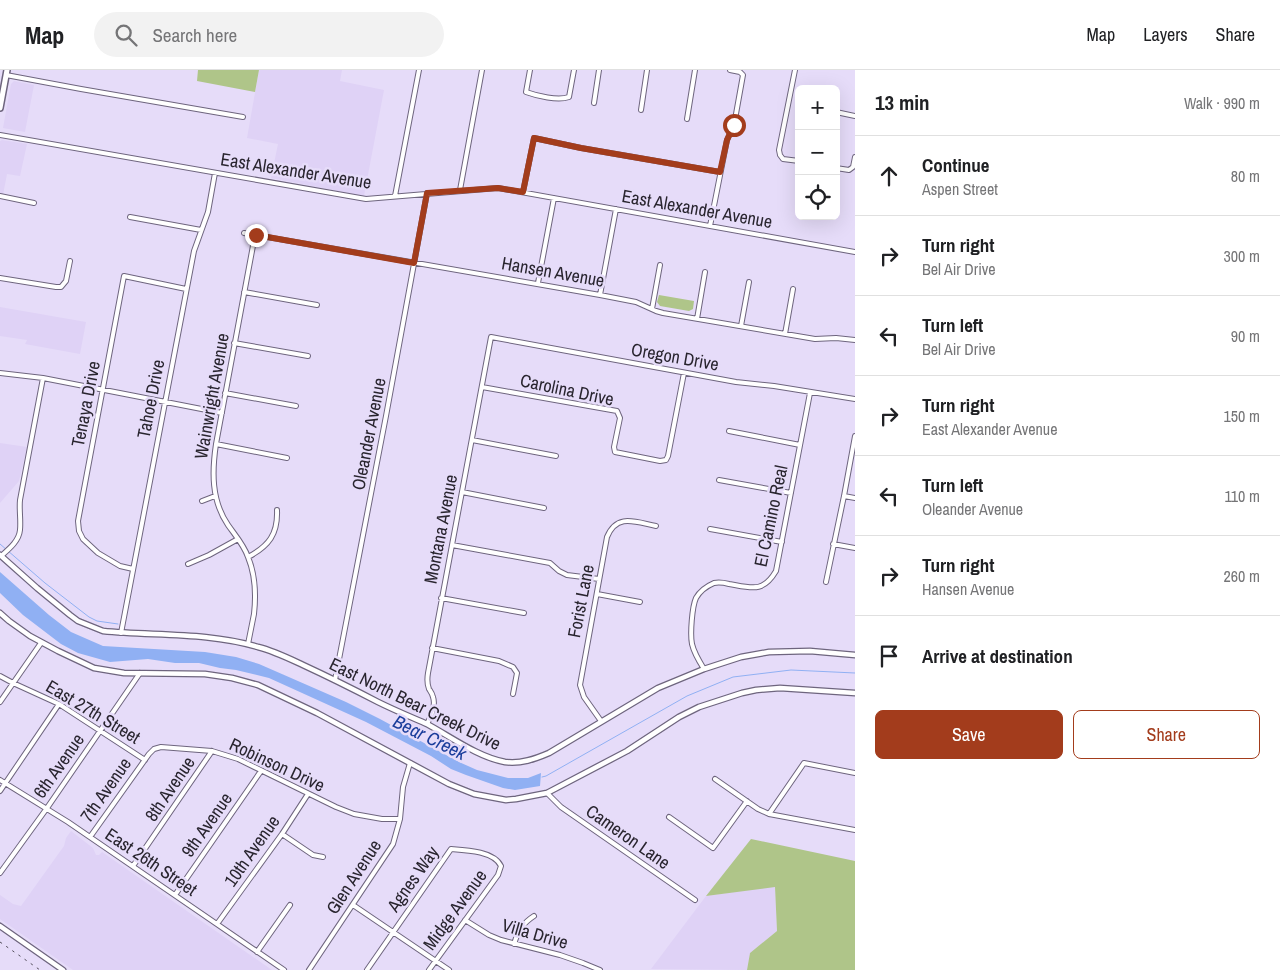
<!DOCTYPE html>
<html lang="en">
<head>
<meta charset="utf-8">
<style>
  body { margin:0; font-family:"Archivo Narrow",sans-serif; background:#f2f2f2; color:#202124 }
  .controls { position:absolute; right:15px; top:15px; display:grid; overflow:hidden; border-radius:8px; box-shadow:0 5px 20px #0002 }
  .controls button { width:45px; height:45px; display:grid; place-items:center; padding:0; border:0; border-bottom:1px solid #e0e0e0; background:#fff; color:#202124; font:25px sans-serif }
  .stop { position:absolute; width:15px; height:15px; margin:-11px; border:4px solid #a33c1c; border-radius:50%; background:#fff }
  .stop.end { background:#a33c1c; border-color:#fff; box-shadow:0 1px 5px #0008 }
  .list { margin:0; padding:0; list-style:none }
  h2 { display:flex; justify-content:space-between; align-items:center; height:65px; margin:0; padding:0 20px; font-size:21px }
  h2 small { font-size:16px; font-weight:400; color:#757577 }
  .list li { display:grid; grid-template-columns:32px 1fr auto; gap:15px; align-items:center; box-sizing:border-box; height:80px; padding:0 20px; border-top:1px solid #e0e0e0 }
  .list b { display:block; font-size:19px; white-space:nowrap }
  .list p { margin:0; font-size:16px; white-space:nowrap; color:#757577 }
  .list em { font-size:16px; font-style:normal; color:#757577 }
  .actions { display:flex; gap:10px; padding:15px 20px }
  .actions a { flex:1; padding:11px 0; border:1px solid #a33c1c; border-radius:8px; text-align:center; font-size:18px; color:#a33c1c }
  .actions .main { background:#a33c1c; color:#fff }
  .icon { flex:none; width:28px; height:28px; fill:none; stroke:currentColor; stroke-width:2; stroke-linecap:round; stroke-linejoin:round }
  .map { position:relative; flex:none; width:855px; height:900px; overflow:hidden }
  header { display:flex; align-items:center; gap:30px; box-sizing:border-box; height:70px; padding:0 25px; background:#fff; border-bottom:1px solid #e0e0e0 }
  header strong { font-size:24px }
  nav { display:flex; gap:28px; margin-inline-start:auto; font-size:18px }
  .search { width:350px; height:45px; background:#f2f2f2; display:flex; align-items:center; gap:12px; box-sizing:border-box; padding:0 18px; border-radius:28px; color:#757577; font-size:19px }
  main { display:flex }
  aside { flex:1; background:#fff }
  .map>svg:first-child { display:block }
  .built { fill:#dfd2f6 }
  .green { fill:#afc589 }
  .water { fill:#90b0f3 }
  .lines { fill:none; stroke-linecap:round; stroke-linejoin:round }
  .stream { stroke:#90b0f3; stroke-width:1 }
  .minor-casing { stroke:#6e657e; stroke-width:6 }
  .tertiary-casing { stroke:#6e657e; stroke-width:7 }
  .secondary-casing { stroke:#6e657e; stroke-width:8 }
  .minor { stroke:#fff; stroke-width:4 }
  .tertiary { stroke:#fff; stroke-width:4.5 }
  .secondary { stroke:#fff; stroke-width:5 }
  .rail { stroke:#544f5d; stroke-width:1; stroke-dasharray:2.5 5; stroke-linecap:butt }
  .route { stroke:#a33c1c; stroke-width:6 }
  .labels { text-anchor:middle; stroke-width:5; stroke-linejoin:round; paint-order:stroke }
  .street-label { font-size:18px; fill:#29252f; stroke:#e6dcf9 }
  .water-label { font-size:19px; font-style:italic; fill:#1a3d9b; stroke:#e6dcf9 }
</style>
</head>
<body>
<header>
<strong>Map</strong>
<div class="search"><svg class="icon" aria-label="search" viewBox="0 0 24 24"><circle cx="10" cy="10" r="6"/><path d="M15 15l6 6"/></svg>Search here</div>
<nav><a>Map</a><a>Layers</a><a>Share</a></nav>
</header>
<main>
<div class="map">
<svg width="855" height="900" viewBox="0 0 855 900">
  <rect width="100%" height="100%" fill="#e6dcf9"/>
  <path class="built" d="M259 0H342L340 11 384 20 364 126 271 108 278 74 247 68Z
    M14 11 34 15 25 62 3 58 11 14Z
    M2 70 27 74 20 106 7 104 3 125 0 124V71Z
    M0 237 86 252 80 284 25 274 27 270 0 266Z
    M0 373 27 377 19 411 0 433Z
    M71 761 93 778 96 785H99L102 782 272 900H73L0 849V825L13 834 21 836 64 776 66 768Z
    M775 816 777 861 750 883 747 900 651 899 706 826Z"/>
  <path class="green" d="M198 0H259L255 22 197 11Z
    M659 225 694 231 693 239 689 241 660 236 657 232Z
    M751 769 855 791V900H747L750 883 777 861 775 817 706 826Z"/>
  <path class="water" d="M0 502 49 545 71 562 103 576 205 582 236 587 259 594 346 632 380 649 459 692 477 700 508 708H528L541 703 540 716 515 720 503 718 466 705 451 699 431 686 366 652 269 608 236 600 220 598 199 593H175L148 589 110 592 78 583 61 574 23 545 0 523Z"/>
  <g class="lines">
    <path class="stream" d="M0 474 45 513 89 547 97 551 118 554
      M542 707 546 706 687 626 733 607 791 600 855 603"/>
    <defs>
      <path id="minor" d="M530 0 526 22C537 26 558 31 569 27L574 0
        M795 0 779 80 780 85 783 89 799 91
        M6 5 81 19 243 47
        M594 33 599 0
        M641 40 647 0
        M836 42 855 46
        M687 49 695 0
        M0 65 366 129 498 118 855 182
        M836 98 849 100 853 97 855 87
        M460 120 482 0
        M523 122 534 68 581 78 720 102
        M0 126 34 133
        M395 126 419 0
        M130 147 201 160
        M710 156 727 70 734 55 743 5 740 2 730 0
        M244 163 600 225 636 232 656 241 663 243 815 269 836 268 855 270
        M0 208 56 217H61L66 211 70 191
        M538 213 554 128
        M244 222 317 235
        M600 225 616 139
        M652 239 660 195
        M697 249 705 202
        M741 256 749 212
        M785 264 793 219
        M234 273 308 286
        M0 303 43 308 222 343
        M482 317 617 341 620 348 614 377 615 382 660 391 666 390 668 386 684 303
        M225 323 296 336
        M729 361 800 375
        M472 370 556 386
        M216 374 287 388
        M719 410 791 423
        M462 422 544 438
        M844 426 855 428
        M202 431 215 426
        M710 459 782 472
        M833 474 855 478
        M452 475 550 493 559 501 567 505 599 509
        M1 486C9 479 19 471 20 460 21 450 19 440 20 430L43 308
        M248 487C269 476 278 464 277 440
        M188 494 209 485 238 469
        M133 499 120 496 98 483 83 469 79 461 78 451 124 206 186 219
        M826 512 844 426 855 366
        M597 524 640 532
        M441 528 524 543
        M121 563 194 181 208 142 215 103
        M248 574C250 564 252 554 254 544 256 526 255 504 248 487 244 475 235 465 228 455 211 430 212 401 216 374L255 165
        M432 578 499 591 513 597 517 603 513 624
        M704 599C699 591 694 583 692 574 690 564 692 537 696 528 700 521 707 516 714 513 719 512 725 513 729 514 752 518 763 523 776 501L810 323
        M0 606 13 613 59 634 145 690
        M335 610 386 346 427 123
        M0 632 41 573
        M601 651 584 627 580 615 607 467C617 443 635 452 656 456
        M427 654C431 646 436 636 433 627 432 623 431 622 429 619 427 614 427 609 428 603L491 267 736 312 774 316 855 329
        M715 709 758 739 769 744 855 760
        M0 710 68 752 284 900
        M0 721 59 634
        M547 723 561 737 695 830
        M769 744 804 693 855 703
        M669 747 713 778 747 731
        M282 764 313 785 323 787
        M90 767 149 684 154 679 161 677 212 681 238 689 336 737 354 744 382 749H400
        M133 796 212 681
        M0 803 47 738 140 603
        M175 825 261 701
        M353 835 449 900
        M465 850 489 865 501 870 560 885 583 893 600 900
        M217 854 282 764 308 724
        M514 874C518 861 523 853 534 846
        M257 882 290 835
        M309 900 393 774 400 749 403 717 410 693
        M367 900 451 779C465 780 494 781 501 796L498 805 429 900"/>
      <path id="tertiary" d="M0 485 37 518 70 545 78 551 103 561C154 566 208 562 258 577 274 581 288 588 303 595 329 607 353 619 378 632 394 640 411 647 427 654 451 667 478 687 505 692 521 694 535 689 549 683L658 618 704 599 741 587 769 582 810 581 855 585
        M0 543 9 551 30 566 58 581 94 598 124 603 205 604 232 608 258 615 317 643 449 714 474 724 506 730 516 729 547 723 627 681 679 647 699 637 742 623 756 620 780 618 855 623
        M0 856 63 900"/>
      <path id="secondary" d="M0 38 7 0"/>
    </defs>
    <use href="#minor" class="minor-casing"/>
    <use href="#tertiary" class="tertiary-casing"/>
    <use href="#secondary" class="secondary-casing"/>
    <use href="#minor" class="minor"/>
    <use href="#tertiary" class="tertiary"/>
    <use href="#secondary" class="secondary"/>
    <path class="rail" d="M0 872 40 900"/>
  </g>
  <g class="lines">
    <path class="route" d="M256 165 414 193 427 123 498 118 523 122 534 68 581 78 720 102 727 70 734 55"/>
  </g>
  <g class="labels">
    <g class="street-label">
      <text transform="translate(296 101) rotate(9)" y="6">East Alexander Avenue</text>
      <text transform="translate(697 139) rotate(10)" y="6">East Alexander Avenue</text>
      <text transform="translate(553 202) rotate(10)" y="6">Hansen Avenue</text>
      <text transform="translate(675 287) rotate(10)" y="6">Oregon Drive</text>
      <text transform="translate(567 320) rotate(12)" y="6">Carolina Drive</text>
      <text transform="translate(212 326) rotate(-80)" y="6">Wainwright Avenue</text>
      <text transform="translate(151 329) rotate(-79)" y="6">Tahoe Drive</text>
      <text transform="translate(86 334) rotate(-79)" y="6">Tenaya Drive</text>
      <text transform="translate(369 364) rotate(-79)" y="6">Oleander Avenue</text>
      <text transform="translate(771 446) rotate(-78)" y="6">El Camino Real</text>
      <text transform="translate(441 459) rotate(-79)" y="6">Montana Avenue</text>
      <text transform="translate(581 531) rotate(-79)" y="6">Forist Lane</text>
      <text transform="translate(415 634) rotate(26)" y="6">East North Bear Creek Drive</text>
      <text transform="translate(93 642) rotate(31)" y="6">East 27th Street</text>
      <text transform="translate(277 695) rotate(25)" y="6">Robinson Drive</text>
      <text transform="translate(59 696) rotate(-55)" y="6">6th Avenue</text>
      <text transform="translate(170 719) rotate(-56)" y="6">8th Avenue</text>
      <text transform="translate(106 720) rotate(-55)" y="6">7th Avenue</text>
      <text transform="translate(207 755) rotate(-55)" y="6">9th Avenue</text>
      <text transform="translate(628 767) rotate(35)" y="6">Cameron Lane</text>
      <text transform="translate(252 781) rotate(-55)" y="6">10th Avenue</text>
      <text transform="translate(151 792) rotate(34)" y="6">East 26th Street</text>
      <text transform="translate(354 807) rotate(-57)" y="6">Glen Avenue</text>
      <text transform="translate(413 809) rotate(-55)" y="6">Agnes Way</text>
      <text transform="translate(455 840) rotate(-54)" y="6">Midge Avenue</text>
      <text transform="translate(535 864) rotate(16)" y="6">Villa Drive</text>
    </g>
    <g class="water-label">
      <text transform="translate(430 667) rotate(26)" y="7">Bear Creek</text>
    </g>
  </g>
</svg>
<div class="controls">
<button>+</button>
<button>−</button>
<button><svg class="icon" aria-label="locate" viewBox="0 0 24 24"><circle cx="12" cy="12" r="6"/><path d="M12 2v4M12 18v4M2 12h4M18 12h4"/></svg></button>
</div>
<div class="stop" style="left:734px;top:55px"></div>
<div class="stop end" style="left:256px;top:165px"></div>
</div>
<aside>
<h2>13 min<small>Walk · 990 m</small></h2>
<ul class="list">
<li><svg class="icon" aria-label="ahead" viewBox="0 0 24 24"><path d="M12 20V5M6 11l6-6 6 6"/></svg><div><b>Continue</b><p>Aspen Street</p></div><em>80 m</em></li>
<li><svg class="icon" aria-label="right" viewBox="0 0 24 24"><path d="M7 20v-9h11M14 6l5 5-5 5"/></svg><div><b>Turn right</b><p>Bel Air Drive</p></div><em>300 m</em></li>
<li><svg class="icon" aria-label="left" viewBox="0 0 24 24"><path d="M17 20v-9H6M10 6l-5 5 5 5"/></svg><div><b>Turn left</b><p>Bel Air Drive</p></div><em>90 m</em></li>
<li><svg class="icon" aria-label="right" viewBox="0 0 24 24"><path d="M7 20v-9h11M14 6l5 5-5 5"/></svg><div><b>Turn right</b><p>East Alexander Avenue</p></div><em>150 m</em></li>
<li><svg class="icon" aria-label="left" viewBox="0 0 24 24"><path d="M17 20v-9H6M10 6l-5 5 5 5"/></svg><div><b>Turn left</b><p>Oleander Avenue</p></div><em>110 m</em></li>
<li><svg class="icon" aria-label="right" viewBox="0 0 24 24"><path d="M7 20v-9h11M14 6l5 5-5 5"/></svg><div><b>Turn right</b><p>Hansen Avenue</p></div><em>260 m</em></li>
<li><svg class="icon" aria-label="arrive" viewBox="0 0 24 24"><path d="M6 21V4h12l-3 4 3 4H6"/></svg><div><b>Arrive at destination</b></div></li>
</ul>
<div class="actions"><a class="main">Save</a><a>Share</a></div>
</aside>
</main>
</body>
</html>
